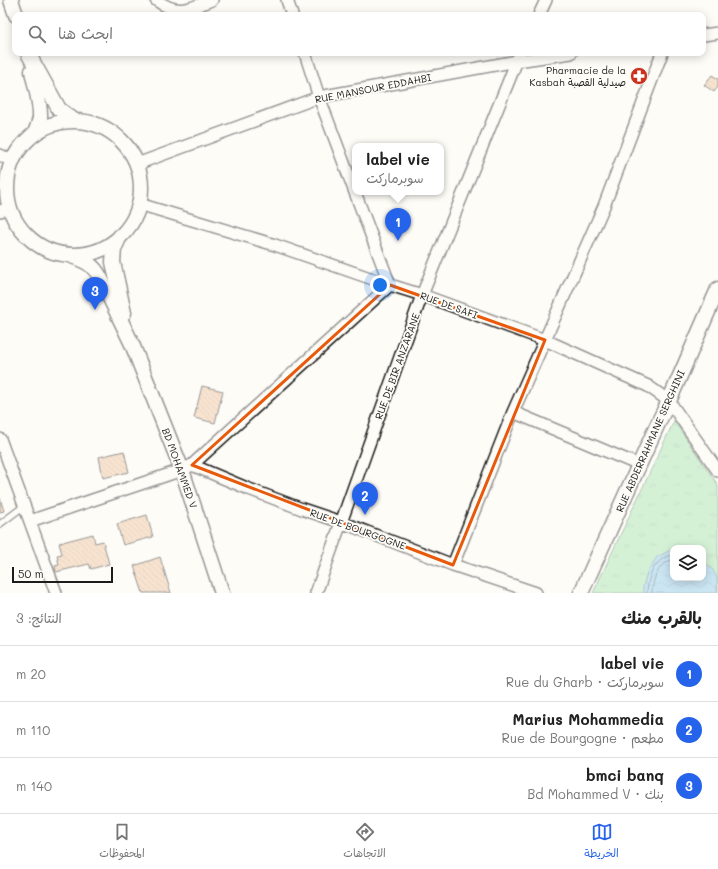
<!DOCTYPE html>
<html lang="ar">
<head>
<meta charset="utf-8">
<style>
  body { margin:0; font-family:Mali,"Playpen Sans Arabic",sans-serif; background:#f2f2f2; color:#222; direction:rtl }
  .controls { position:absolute; right:12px; bottom:12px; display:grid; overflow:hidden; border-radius:8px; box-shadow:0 2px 10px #0003 }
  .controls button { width:36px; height:36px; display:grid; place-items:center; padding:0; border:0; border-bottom:1px solid #e0e0e0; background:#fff; color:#222; font:20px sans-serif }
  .scale { position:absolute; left:12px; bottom:10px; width:101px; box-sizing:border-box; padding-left:4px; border:2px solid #1c1c1c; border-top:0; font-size:11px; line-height:14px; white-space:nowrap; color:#1c1c1c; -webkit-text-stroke:3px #fdfcf7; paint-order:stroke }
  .you { position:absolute; left:380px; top:285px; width:14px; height:14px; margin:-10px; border:3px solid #fff; border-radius:50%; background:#1a73e8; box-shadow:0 0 0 6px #1a73e833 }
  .badge { display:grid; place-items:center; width:26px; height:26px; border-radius:50%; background:#2563eb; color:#fff; font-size:13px; font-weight:700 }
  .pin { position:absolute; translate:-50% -33px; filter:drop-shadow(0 1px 2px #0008) }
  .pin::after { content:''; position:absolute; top:21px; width:14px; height:12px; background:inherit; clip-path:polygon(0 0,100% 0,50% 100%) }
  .popup { position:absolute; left:352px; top:143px; width:92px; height:52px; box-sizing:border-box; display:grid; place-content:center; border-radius:8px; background:#fff; filter:drop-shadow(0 1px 3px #0005); font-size:13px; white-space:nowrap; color:#767676 }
  .popup b { font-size:15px; color:#222 }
  .popup::after { content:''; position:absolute; left:50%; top:100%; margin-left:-8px; border:8px solid transparent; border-top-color:#fff }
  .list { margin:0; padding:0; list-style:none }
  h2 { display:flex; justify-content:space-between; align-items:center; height:52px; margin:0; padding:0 16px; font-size:17px }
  h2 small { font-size:13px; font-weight:400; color:#767676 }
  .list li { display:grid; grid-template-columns:26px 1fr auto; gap:12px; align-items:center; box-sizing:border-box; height:56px; padding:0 16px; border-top:1px solid #e0e0e0 }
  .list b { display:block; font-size:15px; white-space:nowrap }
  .list p { margin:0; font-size:13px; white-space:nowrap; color:#767676 }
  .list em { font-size:13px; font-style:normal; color:#767676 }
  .icon { flex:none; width:22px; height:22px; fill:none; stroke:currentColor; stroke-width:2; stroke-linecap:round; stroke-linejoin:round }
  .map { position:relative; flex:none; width:718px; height:593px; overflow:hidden; direction:ltr }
  .search { position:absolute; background:#fff; box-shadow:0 2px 10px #0003; left:12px; right:12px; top:12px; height:44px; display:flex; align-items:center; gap:10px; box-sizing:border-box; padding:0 14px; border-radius:8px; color:#767676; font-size:15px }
  .sheet { height:220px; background:#fff }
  nav { display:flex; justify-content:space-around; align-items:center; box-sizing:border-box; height:56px; border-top:1px solid #e0e0e0; background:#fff; font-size:11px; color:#767676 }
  nav a { display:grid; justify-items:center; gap:2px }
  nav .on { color:#2563eb }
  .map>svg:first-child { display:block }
  .grass { fill:url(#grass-tufts); stroke:#608064; fill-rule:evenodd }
  .water { fill:url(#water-waves); stroke:#60869a }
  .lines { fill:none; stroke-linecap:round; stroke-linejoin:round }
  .shore { stroke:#496270; stroke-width:1 }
  .building { fill:url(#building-back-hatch); stroke:#1c1c1c }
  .service-casing { stroke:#1c1c1c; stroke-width:8 }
  .minor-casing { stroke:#1c1c1c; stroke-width:14 }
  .tertiary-casing { stroke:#1c1c1c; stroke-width:17 }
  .service { stroke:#fdfcf7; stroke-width:5.5 }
  .minor { stroke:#fdfcf7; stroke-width:11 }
  .tertiary { stroke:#fdfcf7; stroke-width:14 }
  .marked { fill:none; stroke:#e8590c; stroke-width:3; stroke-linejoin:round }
  .labels { text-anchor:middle; stroke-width:3.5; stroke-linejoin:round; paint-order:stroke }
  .poi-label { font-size:10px; fill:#1c1c1c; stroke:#fdfcf7; text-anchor:end }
  .street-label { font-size:10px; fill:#1c1c1c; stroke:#fdfcf7 }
</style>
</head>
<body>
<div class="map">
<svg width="718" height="593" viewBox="0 0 718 593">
  <defs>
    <pattern id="grass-tufts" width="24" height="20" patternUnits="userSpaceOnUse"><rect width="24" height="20" fill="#a3e4ad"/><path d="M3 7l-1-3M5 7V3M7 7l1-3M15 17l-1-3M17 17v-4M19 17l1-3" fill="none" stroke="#8cc394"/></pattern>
    <pattern id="water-waves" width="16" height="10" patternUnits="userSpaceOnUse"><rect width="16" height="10" fill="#8dccee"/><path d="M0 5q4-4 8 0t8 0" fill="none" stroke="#79afcc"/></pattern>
    <pattern id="building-back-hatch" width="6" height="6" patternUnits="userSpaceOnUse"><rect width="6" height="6" fill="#efc59e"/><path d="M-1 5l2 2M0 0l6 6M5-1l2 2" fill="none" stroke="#cca988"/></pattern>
  </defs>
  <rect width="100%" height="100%" fill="#fdfcf7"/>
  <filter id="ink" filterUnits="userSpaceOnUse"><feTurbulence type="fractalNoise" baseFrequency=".025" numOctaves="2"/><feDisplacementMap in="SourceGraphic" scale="8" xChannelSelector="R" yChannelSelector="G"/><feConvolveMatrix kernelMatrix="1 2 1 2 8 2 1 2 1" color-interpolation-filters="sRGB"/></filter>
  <g filter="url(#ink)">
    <path class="grass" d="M674 421 718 485V593H593ZM673 548H703V578H673Z"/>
    <path class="water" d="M673 549V578H703V561L713 570 717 578V593H643V587L647 572 657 557Z"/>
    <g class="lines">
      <path class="shore" d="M647 593C647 582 652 566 661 560 664 557 669 556 673 554
        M652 593C652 584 656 570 664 564 667 562 670 561 673 559"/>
    </g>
    <path class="building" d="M712 75 718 79V87L714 92 704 85Z
      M202 386 223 391 215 423 194 418Z
      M124 451 129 472 103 478 99 457Z
      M0 498 4 511 0 512Z
      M147 515 153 537 123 545 117 524Z
      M93 534 95 543 103 541 109 564 91 569 89 564 56 572 55 566 59 565 57 555 62 554 59 543Z
      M160 557 171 593H143L134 566Z"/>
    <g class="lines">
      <defs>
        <path id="service" d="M0 524 24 506"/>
        <path id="minor" d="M156 0C178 16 189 9 212 0
          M287 0 292 15
          M539 15 546 0
          M703 35 718 33
          M0 155 12 161
          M137 164 319 97 517 61 571 53
          M139 204 275 245 390 285 422 295 545 340 648 386 669 401 718 471
          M0 211 10 208
          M513 412 639 465
          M0 439 56 593
          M192 465 390 285 319 97 305 53
          M30 521 182 470 192 465 249 489 302 509 341 522 453 565 536 593
          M453 565 513 412 604 206 662 53
          M316 593 422 295 520 53"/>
        <path id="tertiary" d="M11 0 16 15
          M28 53 59 109 75 121
          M32 71C35 86 41 104 40 118 39 123 37 128 35 133
          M7 188a67 67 0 1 1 134 0a67 67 0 1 1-134 0Z
          M120 236 114 249 113 262 124 313
          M72 256C85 261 93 264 100 277L132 344 182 470 222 593
          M581 593 660 419 669 401 718 289"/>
      </defs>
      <use href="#service" class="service-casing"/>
      <use href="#minor" class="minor-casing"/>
      <use href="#tertiary" class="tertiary-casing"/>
      <use href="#service" class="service"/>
      <use href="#minor" class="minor"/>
      <use href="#tertiary" class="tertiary"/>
    </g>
  </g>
  <path d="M0 0H718V593H0ZM390 285 545 340 453 565 192 465Z" fill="#fdfcf7" fill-opacity=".55" fill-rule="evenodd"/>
  <path class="marked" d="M390 285 545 340 453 565 192 465Z"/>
  <defs>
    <symbol id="pharmacy-disc" viewBox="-11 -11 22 22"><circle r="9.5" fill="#c8321e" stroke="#fdfcf7"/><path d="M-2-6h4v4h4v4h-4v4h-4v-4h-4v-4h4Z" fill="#fff"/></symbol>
  </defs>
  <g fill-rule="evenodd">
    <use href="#pharmacy-disc" x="629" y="66" width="20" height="20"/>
  </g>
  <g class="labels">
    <g class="poi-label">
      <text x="626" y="74">Pharmacie de la<tspan x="626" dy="12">Kasbah صيدلية القصبة</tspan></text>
    </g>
    <g class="street-label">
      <text transform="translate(373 88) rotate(-11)" y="4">RUE MANSOUR EDDAHBI</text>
      <text transform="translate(449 305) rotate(20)" y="4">RUE DE SAFI</text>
      <text transform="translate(397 366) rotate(-70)" y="4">RUE DE BIR ANZARANE</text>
      <text transform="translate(650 441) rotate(-66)" y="4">RUE ABDERRAHMANE SERGHINI</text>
      <text transform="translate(180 468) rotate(70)" y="4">BD MOHAMMED V</text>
      <text transform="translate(358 529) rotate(20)" y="4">RUE DE BOURGOGNE</text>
    </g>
  </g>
</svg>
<div class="controls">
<button><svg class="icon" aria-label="layers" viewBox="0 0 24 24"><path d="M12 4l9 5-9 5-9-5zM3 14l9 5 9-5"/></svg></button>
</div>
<div class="scale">50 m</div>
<div class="you"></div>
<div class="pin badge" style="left:398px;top:241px">1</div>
<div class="popup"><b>label vie</b>سوبرماركت</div>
<div class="pin badge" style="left:365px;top:515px">2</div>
<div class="pin badge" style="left:95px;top:310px">3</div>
<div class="search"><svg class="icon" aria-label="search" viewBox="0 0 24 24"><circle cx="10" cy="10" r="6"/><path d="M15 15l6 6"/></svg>ابحث هنا</div>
</div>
<section class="sheet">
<h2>بالقرب منك<small>النتائج: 3</small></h2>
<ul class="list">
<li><span class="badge">1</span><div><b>label vie</b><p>سوبرماركت · Rue du Gharb</p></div><em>20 m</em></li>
<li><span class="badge">2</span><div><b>Marius Mohammedia</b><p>مطعم · Rue de Bourgogne</p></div><em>110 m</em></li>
<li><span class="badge">3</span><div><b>bmci banq</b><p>بنك · Bd Mohammed V</p></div><em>140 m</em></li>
</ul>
</section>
<nav>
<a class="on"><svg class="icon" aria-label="map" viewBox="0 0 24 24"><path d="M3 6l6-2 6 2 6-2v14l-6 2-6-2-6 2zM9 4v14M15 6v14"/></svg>الخريطة</a>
<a><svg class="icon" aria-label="directions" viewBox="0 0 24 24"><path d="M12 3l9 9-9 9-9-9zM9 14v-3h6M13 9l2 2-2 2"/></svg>الاتجاهات</a>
<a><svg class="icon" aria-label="saved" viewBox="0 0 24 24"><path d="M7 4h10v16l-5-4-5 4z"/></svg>المحفوظات</a>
</nav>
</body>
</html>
